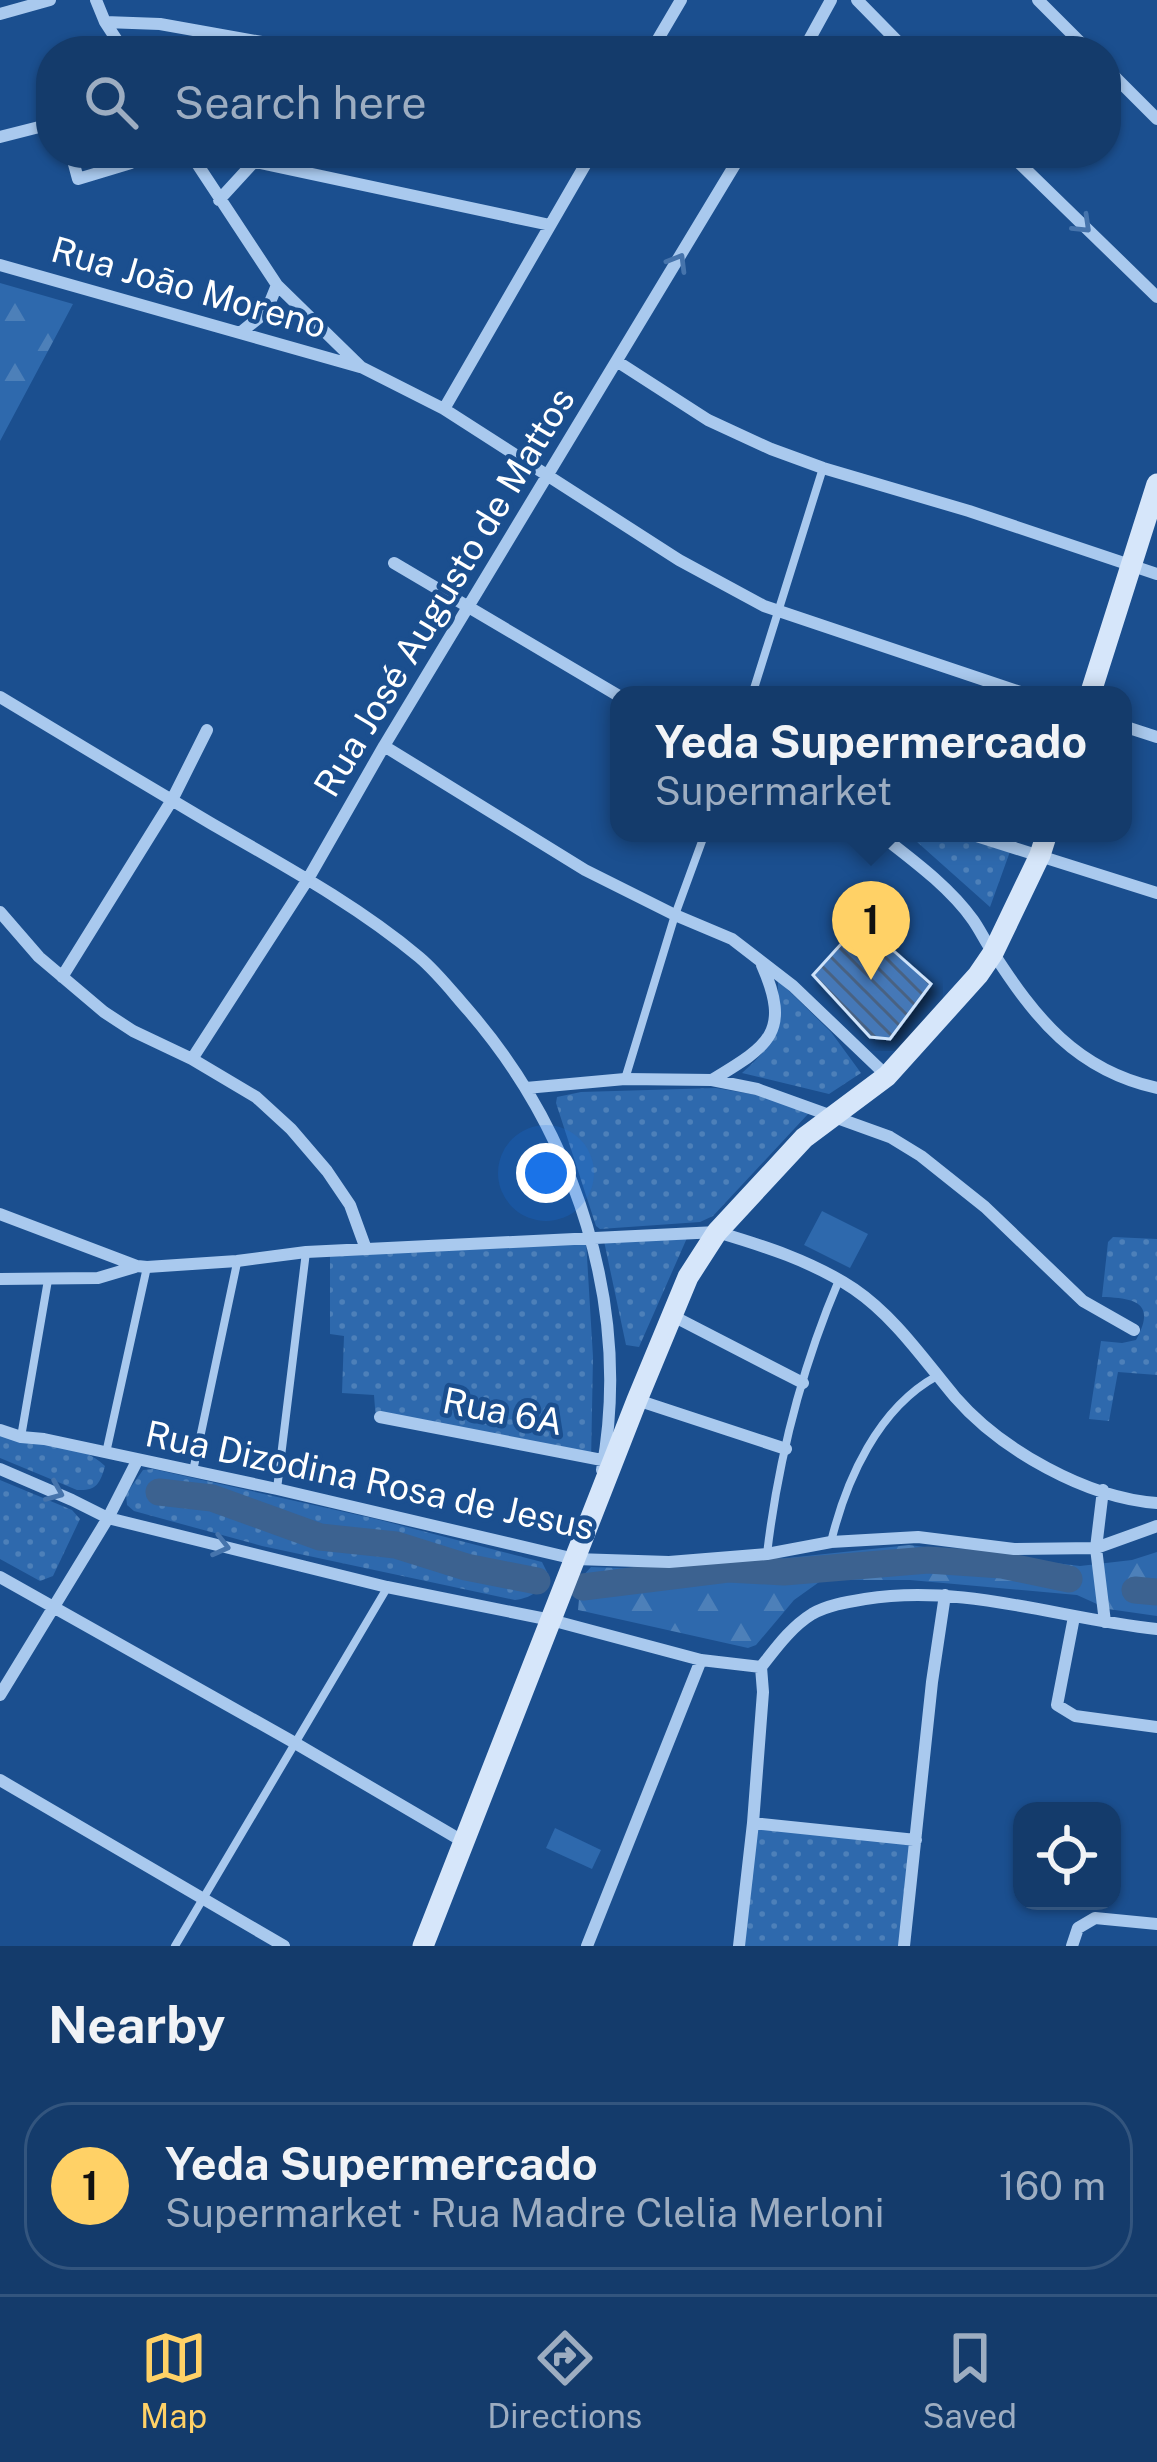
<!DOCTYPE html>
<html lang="en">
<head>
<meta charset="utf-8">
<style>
  body { margin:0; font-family:"Public Sans",sans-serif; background:#1d4271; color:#f1f3f6 }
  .controls { position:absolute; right:36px; bottom:36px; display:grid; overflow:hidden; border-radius:24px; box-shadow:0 3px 9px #0004 }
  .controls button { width:108px; height:108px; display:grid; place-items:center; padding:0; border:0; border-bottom:3px solid #33557e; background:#143b6b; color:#f1f3f6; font:60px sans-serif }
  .you { position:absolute; left:546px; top:1173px; width:42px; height:42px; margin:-30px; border:9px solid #fff; border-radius:50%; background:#1a73e8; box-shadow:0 0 0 18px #1a73e833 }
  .badge { display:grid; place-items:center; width:78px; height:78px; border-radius:50%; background:#ffd166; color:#111; font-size:39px; font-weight:700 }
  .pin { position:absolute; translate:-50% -99px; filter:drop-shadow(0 3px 6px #0008) }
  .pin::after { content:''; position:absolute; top:63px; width:42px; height:36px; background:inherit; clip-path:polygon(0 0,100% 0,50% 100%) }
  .popup { position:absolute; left:610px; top:686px; width:522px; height:156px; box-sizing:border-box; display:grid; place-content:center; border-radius:24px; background:#143b6b; filter:drop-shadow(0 3px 9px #0005); font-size:39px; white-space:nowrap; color:#9dadc1 }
  .popup b { font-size:45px; color:#f1f3f6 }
  .popup::after { content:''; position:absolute; left:50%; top:100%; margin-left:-24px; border:24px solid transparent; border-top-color:#143b6b }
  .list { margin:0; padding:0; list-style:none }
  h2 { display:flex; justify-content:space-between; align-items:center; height:156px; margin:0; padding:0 48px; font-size:51px }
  h2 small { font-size:39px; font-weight:400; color:#9dadc1 }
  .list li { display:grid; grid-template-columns:78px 1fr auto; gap:36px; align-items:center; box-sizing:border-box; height:168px; margin:0 24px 24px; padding:0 24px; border:3px solid #33557e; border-radius:48px }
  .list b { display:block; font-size:45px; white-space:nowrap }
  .list p { margin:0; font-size:39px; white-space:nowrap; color:#9dadc1 }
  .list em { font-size:39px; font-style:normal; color:#9dadc1 }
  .icon { flex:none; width:66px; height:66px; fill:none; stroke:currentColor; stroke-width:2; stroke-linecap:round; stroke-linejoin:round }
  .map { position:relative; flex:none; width:1157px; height:1946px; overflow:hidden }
  .search { position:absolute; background:#143b6b; box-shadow:0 3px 9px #0004; left:36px; right:36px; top:36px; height:132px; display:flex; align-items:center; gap:30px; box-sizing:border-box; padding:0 42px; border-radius:48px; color:#9dadc1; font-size:45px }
  .sheet { height:348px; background:#143b6b }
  nav { display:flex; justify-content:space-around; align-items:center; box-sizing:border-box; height:168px; border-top:3px solid #33557e; background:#143b6b; font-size:33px; color:#9dadc1 }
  nav a { display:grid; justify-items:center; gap:6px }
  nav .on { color:#ffd166 }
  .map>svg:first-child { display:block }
  .grass { fill:#2e69ad }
  .forest { fill:url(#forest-firs) }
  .park { fill:url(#park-dots) }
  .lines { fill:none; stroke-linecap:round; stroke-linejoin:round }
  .river { stroke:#3c6290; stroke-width:27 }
  .building { fill:url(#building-back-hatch); stroke:#cfe3fa; stroke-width:3; filter:url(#shadow) }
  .lane { stroke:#a9c9ee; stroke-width:8 }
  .street { stroke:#a9c9ee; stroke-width:12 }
  .secondary { stroke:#d6e6fa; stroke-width:21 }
  .oneway { stroke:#4674ac }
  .labels { text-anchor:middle; stroke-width:9; stroke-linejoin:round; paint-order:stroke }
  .street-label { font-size:36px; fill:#fff; stroke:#1b4f8f }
</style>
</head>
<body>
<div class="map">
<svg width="1157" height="1946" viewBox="0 0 1157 1946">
  <defs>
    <pattern id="forest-firs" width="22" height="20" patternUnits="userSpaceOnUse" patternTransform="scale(3)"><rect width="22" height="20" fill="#2e69ad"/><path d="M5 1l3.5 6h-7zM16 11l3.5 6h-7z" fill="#4d80b9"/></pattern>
    <pattern id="park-dots" width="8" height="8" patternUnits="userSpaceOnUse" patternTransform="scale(3)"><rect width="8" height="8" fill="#2e69ad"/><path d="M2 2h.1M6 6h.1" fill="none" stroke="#4d80b9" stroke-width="1.8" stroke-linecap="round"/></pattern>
    <pattern id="building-back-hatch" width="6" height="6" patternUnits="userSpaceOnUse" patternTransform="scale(3)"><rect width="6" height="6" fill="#4478b7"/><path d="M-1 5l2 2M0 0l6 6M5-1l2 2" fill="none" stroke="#486282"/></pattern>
    <filter id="shadow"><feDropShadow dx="6" dy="6" stdDeviation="6" flood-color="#0009"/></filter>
  </defs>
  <rect width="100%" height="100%" fill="#1b4f8f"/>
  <path class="grass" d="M822 1211 868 1234 850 1268 804 1245Z
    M555 1828 601 1850 592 1869 546 1848Z"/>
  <path class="forest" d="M0 283 73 304 0 441Z
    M909 1545 1080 1566 1132 1560 1157 1552V1616L1108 1609 1077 1595 910 1580H822L794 1600 756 1645 748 1648 578 1610 581 1578 591 1567 676 1570Z"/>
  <path class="park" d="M907 833H945L1012 846 990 907Z
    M778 980 831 1032 861 1073 829 1094 742 1073C783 1035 777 1034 778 980Z
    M716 1088 797 1102 809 1106 808 1114 713 1216 700 1222 600 1229 596 1226 556 1103 557 1097 581 1092Z
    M1113 1237 1157 1239V1375L1118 1372 1109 1421 1089 1419 1101 1341 1122 1343 1136 1340C1157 1302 1134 1298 1102 1297L1108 1242Z
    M687 1238 639 1347 626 1345 604 1241Z
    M586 1240 593 1357 591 1463 376 1421 374 1395 342 1393 344 1336 330 1334V1254Z
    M0 1433C32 1440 81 1442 105 1466 100 1484 96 1491 77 1490L0 1458Z
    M153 1469 376 1519 542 1562 547 1572C541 1590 535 1597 515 1600L262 1546 134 1511 127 1505 126 1494 143 1470Z
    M0 1480 72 1510 80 1519 53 1576 40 1581 0 1559Z
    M754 1827 911 1845 900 1946H741Z"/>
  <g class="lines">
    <path class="river" d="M159 1492 212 1498 320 1537 396 1545 466 1567 537 1581
      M583 1587 728 1569 784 1572 928 1560 1002 1565 1069 1579
      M1135 1590 1157 1592"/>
  </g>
  <path class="building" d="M861 922 931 984 890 1039 870 1037 813 975Z"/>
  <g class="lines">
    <path class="lane" d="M752 695 823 468
      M625 1079 675 915 705 833
      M21 1437 48 1280
      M106 1453 147 1267
      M193 1471 237 1263
      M277 1489 306 1252
      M831 1542C846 1480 878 1408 937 1376
      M767 1554C778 1461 802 1367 839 1280
      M175 1946 387 1588"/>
    <path class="street" d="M96 0 105 22 124 51
      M857 0 907 51
      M1038 0 1089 51
      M0 14 50 0
      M105 22 160 24 312 51
      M651 51 681 0
      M803 51 831 0
      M1106 68 1157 119
      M0 137 51 124
      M71 153 78 179 131 163
      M190 153 277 285 361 367 444 409 679 560 764 606 1029 695
      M214 153 550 225
      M1009 153 1157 297
      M219 200 253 163
      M0 265 360 367
      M240 333 266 312 277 285
      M618 362 708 420 771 449 823 468 969 511 1157 574
      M444 409 592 153
      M394 563 619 696
      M0 697C71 740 141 782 212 824 283 865 357 905 419 957 438 973 453 993 469 1011 576 1135 632 1307 602 1470
      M1123 726 1157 737
      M384 746 585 870 675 915 732 939 793 986 887 1076
      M878 833C910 858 949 886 973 920 980 930 985 941 992 951 1035 1018 1076 1070 1157 1088
      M967 833 1157 893
      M0 912 39 957 104 1012 133 1031 192 1059 256 1097 291 1129 327 1171 350 1205 366 1249
      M62 977 172 800 207 730
      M192 1059 308 879 384 746 742 153
      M712 1080C768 1046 792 1033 762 965
      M526 1088 625 1079 712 1080 757 1089 890 1137 921 1156 985 1207 1083 1301 1134 1330
      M0 1214 137 1266 147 1267 237 1261 306 1252 717 1232C764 1246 812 1261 854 1289 895 1317 924 1360 955 1397 1001 1450 1087 1498 1157 1503
      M0 1279 98 1278 135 1267
      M671 1315 803 1383
      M637 1400 786 1449
      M380 1417 607 1461
      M0 1430 21 1437 44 1439 277 1489 575 1559 669 1562 767 1554 831 1542 918 1537 1014 1549 1096 1548 1157 1526
      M0 1469 72 1500 108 1518 387 1587 551 1620 701 1660 761 1667
      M1103 1490 1096 1548 1105 1622
      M0 1577 295 1743 464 1842
      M1074 1617 1057 1705 1075 1716 1157 1727
      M0 1695 108 1518 137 1461
      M0 1780 284 1946
      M753 1823 916 1840
      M587 1946 701 1660
      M739 1946 753 1823 763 1692 761 1667C776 1648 791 1627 812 1614 828 1605 847 1602 865 1599 965 1583 1059 1619 1157 1629
      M904 1946 932 1682 945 1595
      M1072 1946 1078 1928 1095 1918 1157 1924"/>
    <path class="secondary" d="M1090 695 1157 484
      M423 1946 637 1400 688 1277 717 1232 804 1138 887 1076 978 975 993 953 1040 855 1047 833"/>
  </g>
  <defs><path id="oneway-chevron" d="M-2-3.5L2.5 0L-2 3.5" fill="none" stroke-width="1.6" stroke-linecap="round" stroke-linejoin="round" transform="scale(3)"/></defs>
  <g class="oneway">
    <use href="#oneway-chevron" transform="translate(1083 225) rotate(44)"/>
    <use href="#oneway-chevron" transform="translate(678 262) rotate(-59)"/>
    <use href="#oneway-chevron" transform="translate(55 1492) rotate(23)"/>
    <use href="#oneway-chevron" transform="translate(221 1546) rotate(14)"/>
  </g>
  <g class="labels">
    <g class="street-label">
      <text transform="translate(189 287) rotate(16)" y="13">Rua João Moreno</text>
      <text transform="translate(444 592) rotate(-59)" y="13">Rua José Augusto de Mattos</text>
      <text transform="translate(503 1411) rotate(11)" y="13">Rua 6A</text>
      <text transform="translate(370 1480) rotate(12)" y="13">Rua Dizodina Rosa de Jesus</text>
    </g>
  </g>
</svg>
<div class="controls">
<button><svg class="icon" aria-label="locate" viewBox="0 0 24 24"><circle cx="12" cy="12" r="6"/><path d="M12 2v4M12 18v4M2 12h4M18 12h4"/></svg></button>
</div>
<div class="you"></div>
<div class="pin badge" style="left:871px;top:980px">1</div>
<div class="popup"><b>Yeda Supermercado</b>Supermarket</div>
<div class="search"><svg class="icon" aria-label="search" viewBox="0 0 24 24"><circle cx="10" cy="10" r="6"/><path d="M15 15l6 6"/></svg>Search here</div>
</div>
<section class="sheet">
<h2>Nearby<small></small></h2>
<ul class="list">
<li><span class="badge">1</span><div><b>Yeda Supermercado</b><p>Supermarket · Rua Madre Clelia Merloni</p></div><em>160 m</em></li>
</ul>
</section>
<nav>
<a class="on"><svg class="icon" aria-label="map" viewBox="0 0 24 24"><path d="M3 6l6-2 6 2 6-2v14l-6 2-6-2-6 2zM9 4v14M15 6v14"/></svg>Map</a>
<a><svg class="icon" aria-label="directions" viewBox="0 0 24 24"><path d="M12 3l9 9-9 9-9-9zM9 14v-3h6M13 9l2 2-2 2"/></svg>Directions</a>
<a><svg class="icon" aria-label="saved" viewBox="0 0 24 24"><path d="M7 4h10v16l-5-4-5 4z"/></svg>Saved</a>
</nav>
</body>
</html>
